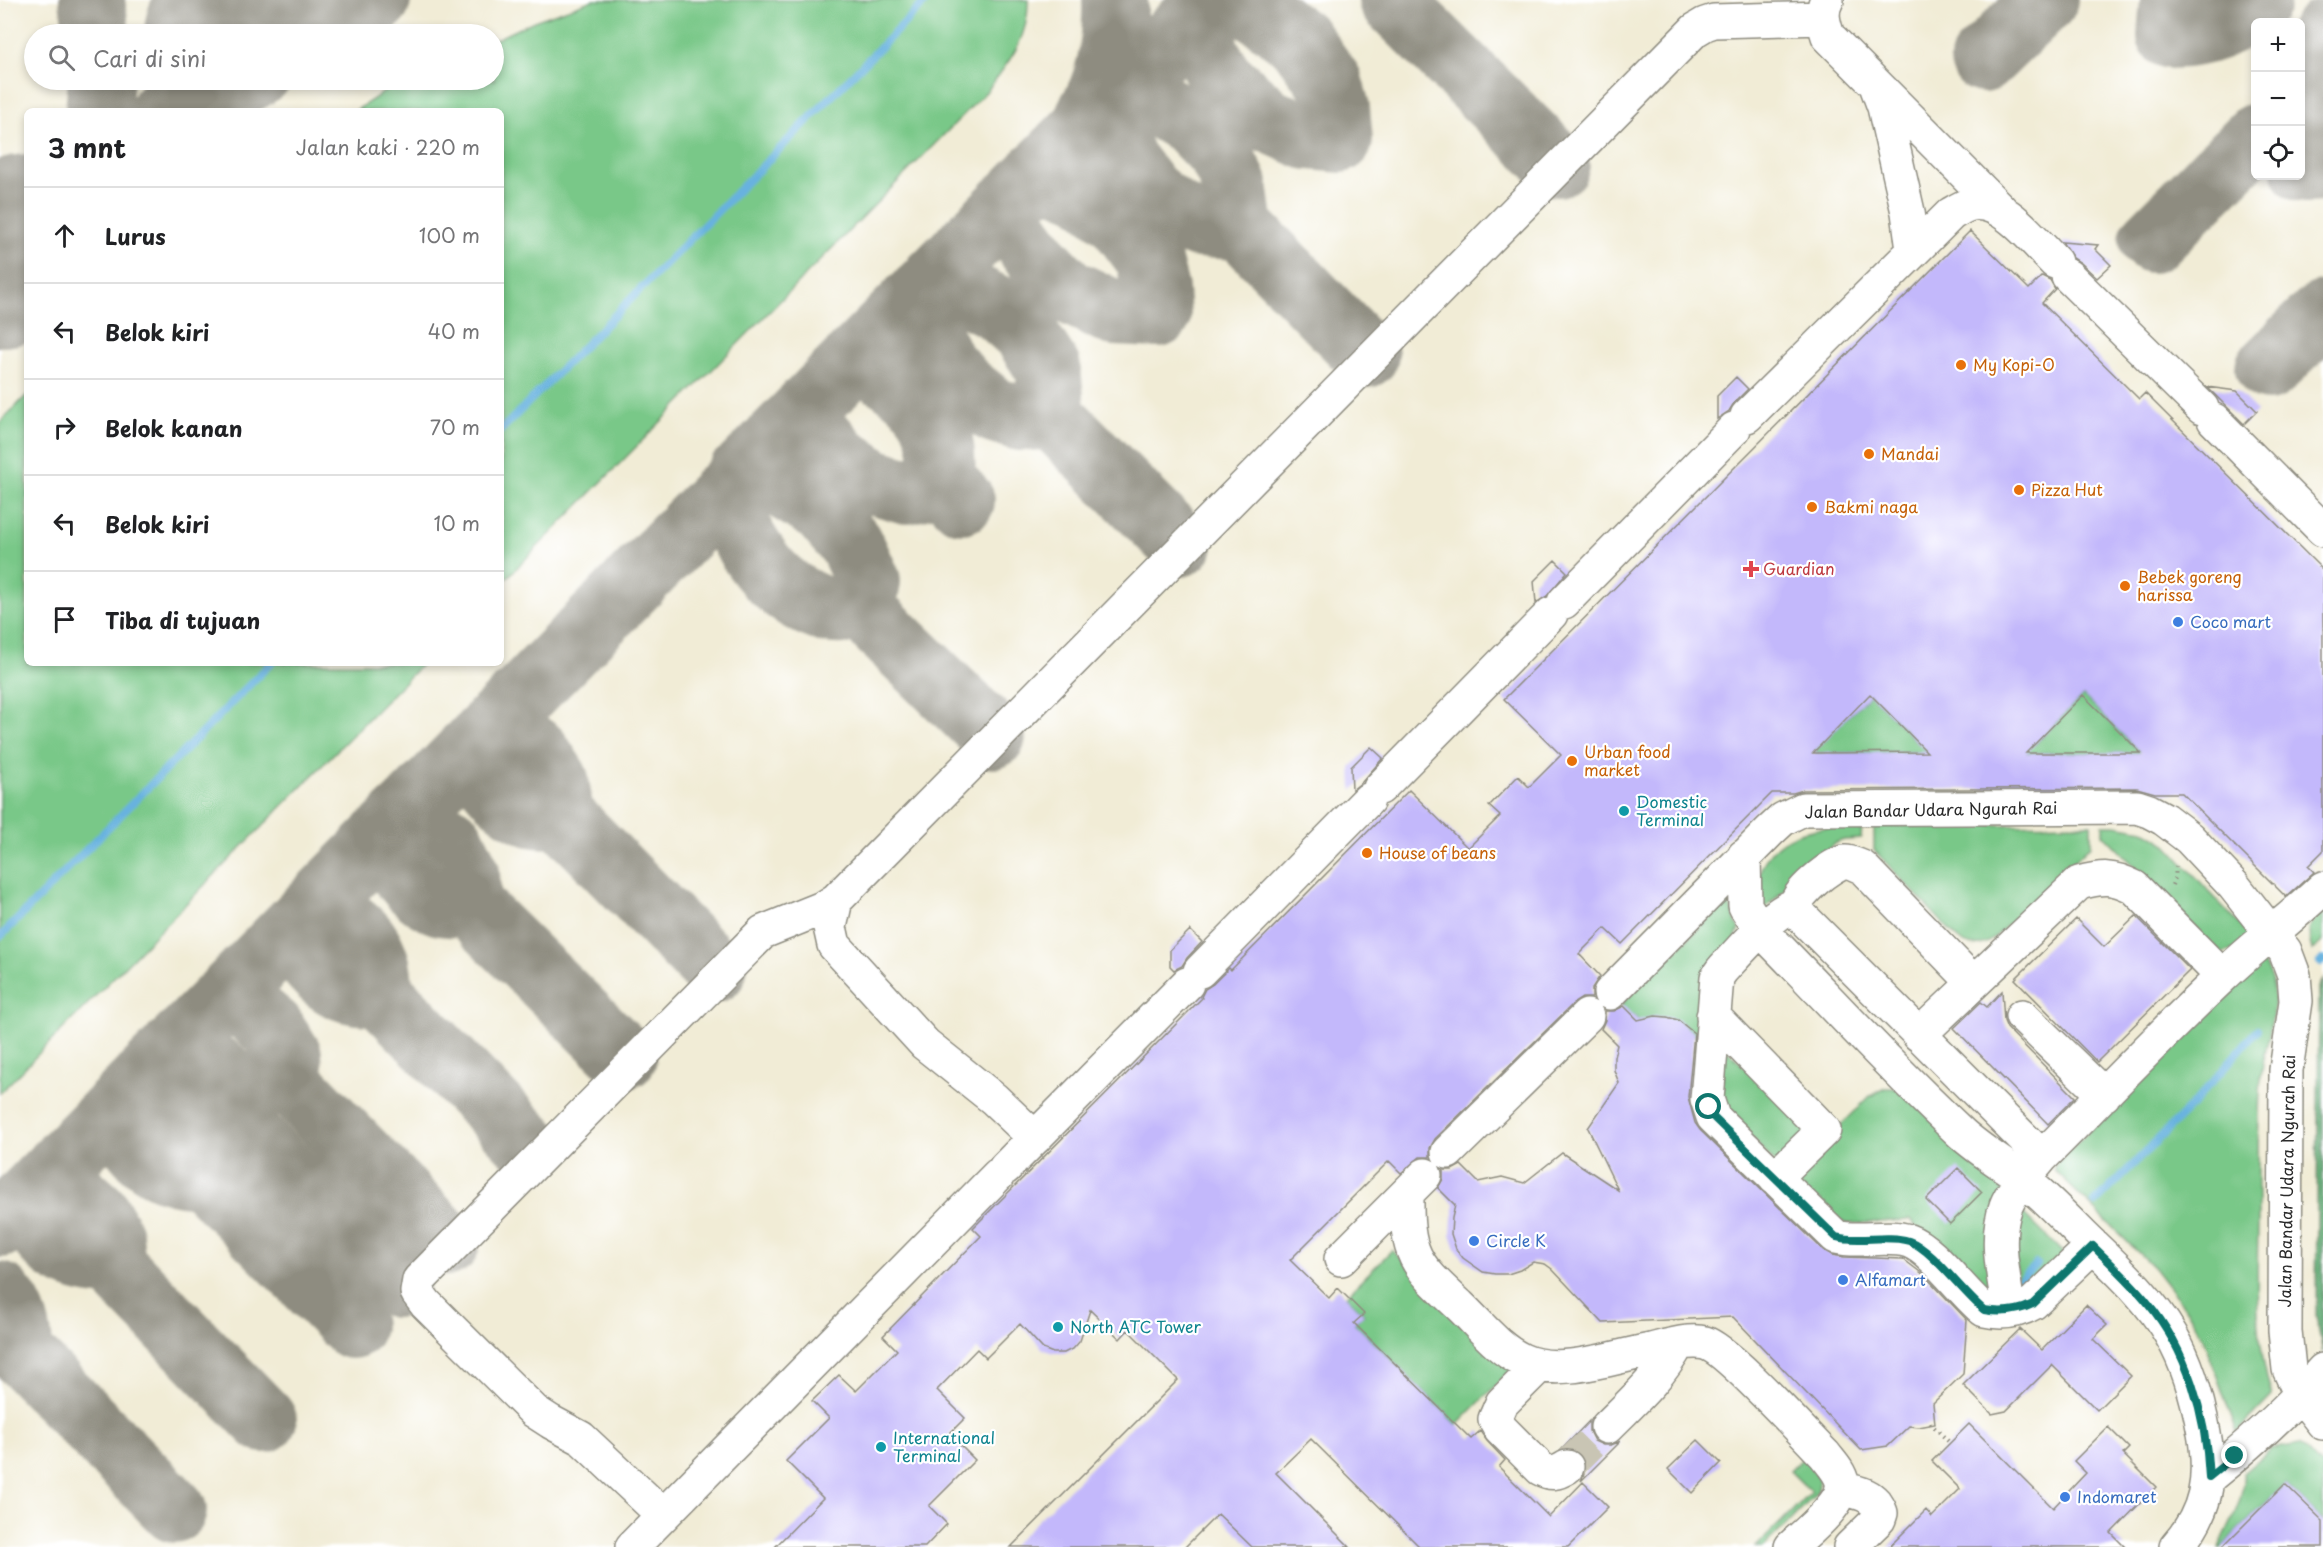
<!DOCTYPE html>
<html lang="id">
<head>
<meta charset="utf-8">
<style>
  body { margin:0; font-family:"Playpen Sans",sans-serif; background:#f2f2f2; color:#202124 }
  .controls { position:absolute; right:18px; top:18px; display:grid; overflow:hidden; border-radius:9px; box-shadow:0 3px 9px #0003 }
  .controls button { width:54px; height:54px; display:grid; place-items:center; padding:0; border:0; border-bottom:2px solid #e0e0e0; background:#fff; color:#202124; font:30px sans-serif }
  .stop { position:absolute; width:18px; height:18px; margin:-14px; border:4px solid #0f766e; border-radius:50%; background:#fff }
  .stop.end { background:#0f766e; border-color:#fff; box-shadow:0 2px 6px #0008 }
  .list { margin:0; padding:0; list-style:none }
  h2 { display:flex; justify-content:space-between; align-items:center; height:78px; margin:0; padding:0 24px; font-size:26px }
  h2 small { font-size:20px; font-weight:400; color:#757577 }
  .list li { display:grid; grid-template-columns:39px 1fr auto; gap:18px; align-items:center; box-sizing:border-box; height:96px; padding:0 24px; border-top:2px solid #e0e0e0 }
  .list b { display:block; font-size:22px; white-space:nowrap }
  .list em { font-size:20px; font-style:normal; color:#757577 }
  .icon { flex:none; width:33px; height:33px; fill:none; stroke:currentColor; stroke-width:2; stroke-linecap:round; stroke-linejoin:round }
  .map { position:relative; flex:none; width:2323px; height:1547px; overflow:hidden }
  .search { position:absolute; background:#fff; box-shadow:0 3px 9px #0003; left:24px; top:24px; width:480px; height:66px; display:flex; align-items:center; gap:15px; box-sizing:border-box; padding:0 21px; border-radius:33px; color:#757577; font-size:22px }
  .panel { position:absolute; background:#fff; box-shadow:0 3px 9px #0003; left:24px; top:108px; width:480px; height:558px; border-radius:9px }
  .map>svg:first-child { display:block }
  .green { fill:#79c888; stroke:#527a5a; stroke-width:1.5 }
  .forest { fill:#62ac74; stroke:#466c50; stroke-width:1.5 }
  .lines { fill:none; stroke-linecap:round; stroke-linejoin:round }
  .stream { stroke:#67b2df; stroke-width:8 }
  .taxiway { stroke:#8e8c80; stroke-width:66 }
  .runway { stroke:#8e8c80; stroke-width:166 }
  .building { fill:#c3b8fb; fill-rule:evenodd }
  .minor-tunnel { stroke:#c9c5b4; stroke-width:33; stroke-dasharray:33 16; stroke-linecap:butt }
  .minor-casing { stroke:#8e8c80; stroke-width:36 }
  .path { stroke:#8e8c80; stroke-width:4; stroke-dasharray:1.5 4.5; stroke-linecap:butt }
  .minor { stroke:#fff; stroke-width:33 }
  .route { stroke:#0f766e; stroke-width:8 }
  .food-dot { fill:#e8710a; stroke:#fff; stroke-width:2 }
  .health-dot { fill:#e0444e; stroke:#fff; stroke-width:2 }
  .shop-dot { fill:#3f7fe0; stroke:#fff; stroke-width:2 }
  .culture-dot { fill:#0f9aa8; stroke:#fff; stroke-width:2 }
  .labels { text-anchor:middle; stroke-width:4.5; stroke-linejoin:round; paint-order:stroke }
  .food-label { font-size:16px; fill:#c56008; stroke:#fff; text-anchor:start }
  .health-label { font-size:16px; fill:#be3a42; stroke:#fff; text-anchor:start }
  .shop-label { font-size:16px; fill:#366cbe; stroke:#fff; text-anchor:start }
  .culture-label { font-size:16px; fill:#0d838f; stroke:#fff; text-anchor:start }
  .street-label { font-size:16px; fill:#2b2b2b; stroke:#fff }
</style>
</head>
<body>
<div class="map">
<svg width="2323" height="1547" viewBox="0 0 2323 1547">
  <rect width="100%" height="100%" fill="#fff"/>
  <filter id="ink" filterUnits="userSpaceOnUse"><feTurbulence type="fractalNoise" baseFrequency=".0167" numOctaves="2"/><feDisplacementMap in="SourceGraphic" scale="12" xChannelSelector="R" yChannelSelector="G"/><feConvolveMatrix kernelMatrix="1 2 1 2 8 2 1 2 1" color-interpolation-filters="sRGB"/></filter>
  <filter id="wash" filterUnits="userSpaceOnUse"><feTurbulence type="fractalNoise" baseFrequency=".008" numOctaves="4" result="noise"/><feDisplacementMap in="SourceGraphic" scale="24" xChannelSelector="R" yChannelSelector="G"/><feGaussianBlur stdDeviation="1.35" result="paint"/><feColorMatrix in="noise" values="0 0 0 0 0 0 0 0 0 0 0 0 0 0 0 0 0 1.4 0 .05"/><feComposite in="paint" operator="in"/></filter>
  <g filter="url(#wash)">
    <rect width="100%" height="100%" fill="#f1ecd6"/>
    <path class="green" d="M593 0H1028C1029 39 1009 62 986 92L501 584V111H355L390 88 408 80H494V40L534 21Z
      M27 395V663H423L0 1093V422Z
      M1870 694 1919 744H1949V752L1817 753 1815 750Z
      M2083 695 2139 751 2138 753H2010L2035 744Z
      M2091 824V845L1994 938C1981 948 1969 949 1957 938L1874 850V826Z
      M2103 825H2115L2144 830 2165 843 2247 933 2244 947 2220 954 2103 834Z
      M1862 826 1861 839 1844 840 1835 843 1763 910 1757 907C1758 896 1757 880 1761 869 1777 827 1824 827 1862 826Z
      M1725 903 1729 904 1739 929 1697 1037C1678 1015 1666 1021 1639 1021L1621 1004Z
      M2323 910V941L2312 951C2307 930 2307 926 2323 910Z
      M2260 959C2267 967 2271 976 2273 987 2277 1017 2264 1048 2261 1078 2257 1126 2258 1175 2258 1224 2257 1283 2254 1340 2272 1396L2237 1432 2203 1338 2189 1313 2154 1268 2054 1170 2055 1165Z
      M1723 1046 1812 1133 1778 1166 1728 1113 1721 1092Z
      M1886 1088H1894L1904 1093 2003 1191 1991 1281 1984 1289 1968 1283 1910 1220 1847 1224 1837 1220 1790 1177 1870 1096Z
      M2021 1211 2065 1255 2028 1293 2017 1283 2014 1227Z
      M1392 1250 1513 1368 1457 1425 1354 1323 1364 1314 1346 1296Z
      M2300 1444 2323 1468V1521L2285 1484 2222 1547H2219C2230 1523 2245 1499 2243 1473L2271 1449Z
      M1804 1457C1814 1468 1823 1478 1817 1493L1764 1547H1756L1811 1492 1790 1471Z"/>
    <path class="forest" d="M2323 980V1353L2316 1316 2319 987Z"/>
    <g class="lines">
      <path class="stream" d="M501 430 927 0
        M0 937 271 663
        M2321 962 2323 960
        M2095 1203 2194 1103 2257 1030
        M2018 1282 2036 1264"/>
      <path class="taxiway" d="M92 0 97 34
        M1391 0 1557 164
        M2173 0 2170 36C2202 36 2235 24 2258 0
        M1195 15 1207 53 1221 78 1267 119 1307 137 1340 140 1337 108 1330 83 1300 41 1259 11 1233 0
        M2323 33 2317 44 2314 77H2323
        M303 34 378 0
        M1983 60 2045 0
        M1119 92 1154 102 1191 124 1220 154 1235 184 1241 227 1366 355
        M2323 98C2310 121 2306 144 2305 170L2323 169
        M1102 109 1124 161 1147 191 1173 212 1198 225 1241 227
        M98 111 101 80
        M162 111 213 80
        M1089 114C1111 80 1116 40 1115 0
        M1007 205 1016 229 1041 263 1068 291 1114 313 1158 315 1156 289 1148 258 1118 218 1082 190 1039 172
        M2152 240 2256 136
        M935 277 997 308 1025 333 1048 368 1053 417 1180 544
        M912 301 942 362 963 386 994 410 1020 418 1053 417
        M857 357C911 389 948 410 942 480L962 501
        M2268 368 2323 314
        M807 407 814 428 839 457 873 481 907 491 942 480
        M739 475 781 485 822 510 851 544 868 581 863 610 993 736
        M721 494C746 546 767 591 826 610 837 613 852 610 863 610
        M492 726 514 735 538 752 556 780 561 815 714 970
        M468 750C485 775 502 803 532 814 540 817 552 815 561 815
        M401 818 425 822 452 841 467 872 469 905 624 1057
        M382 837C396 863 410 893 441 903 449 905 461 904 469 905
        M313 908C341 916 366 931 376 961 380 970 379 983 381 994L531 1147
        M290 931C304 955 322 985 353 991 362 993 372 993 381 994
        M223 999 248 1008 272 1028 289 1055 291 1083 447 1243
        M174 1048C202 1058 237 1074 244 1106 246 1113 244 1122 243 1129L397 1285
        M133 1090C184 1108 196 1121 202 1175L352 1326
        M114 1109C135 1151 152 1174 202 1175
        M43 1181 72 1190 97 1212 110 1236 113 1265 264 1420
        M23 1201C46 1248 61 1260 113 1265
        M0 1225 1210 0
        M0 1295C16 1313 19 1331 21 1354L174 1510"/>
      <path class="runway" d="M227 34 262 0
        M0 264 27 237"/>
    </g>
    <g id="blocks">
      <path class="building" d="M1970 231 2029 289 2042 276 2050 280 2055 289 2042 303 2139 399 2145 393 2323 570V851L2308 866 2314 872 2286 897 2182 793H2155L2137 788 1803 790 1793 793H1772L1622 944 1605 928 1579 954 1600 976 1592 988V998H1582L1574 1003 1435 1139 1430 1148V1157H1420L1401 1173 1389 1161 1290 1260 1329 1298 1338 1288 1364 1314 1354 1323 1471 1439 1480 1431 1487 1441 1505 1460 1499 1467 1549 1517 1583 1482 1608 1507 1568 1547H1420L1311 1439 1276 1473 1350 1547H1252L1218 1514 1185 1547H1011L1178 1380 1128 1330 1120 1339 1090 1310 1080 1341 1074 1348 1064 1353H1053L1043 1349 1020 1324 986 1358 977 1349 937 1390 965 1418 949 1434 975 1460 929 1506 947 1524 925 1547H775L823 1498 786 1461 829 1418 812 1401 839 1375 856 1391 897 1350 883 1336 981 1236 973 1228 1202 998 1201 997 1205 989 1213 984 1229 968 1231 970 1409 790 1468 848 1500 816 1489 806 1518 776 1529 787 1561 755 1504 699ZM1870 694 1927 752 1813 753ZM2083 695 2141 753H2026Z
        M2062 242 2098 245 2095 249 2111 265 2097 278 2081 263 2073 258Z
        M1736 377 1748 389 1734 403 1729 411 1717 419V396Z
        M2207 387 2237 391 2257 411 2244 424Z
        M1555 560 1567 572 1547 596 1536 603 1534 581Z
        M1371 747 1383 758 1362 782 1352 790 1351 767Z
        M2136 916 2190 970 2097 1062 2015 979 2076 919 2104 947Z
        M1190 930 1202 942 1187 958 1182 966 1174 970 1170 966V950Z
        M2002 991 2004 1021 2007 1028 2075 1097 2048 1124 1954 1028 1981 1002 1987 1007Z
        M1624 1006 1638 1020 1655 1016 1667 1017 1678 1020 1694 1033 1688 1097 1695 1123 1700 1130 1823 1250 1832 1255 1844 1257 1903 1259 1924 1275 1967 1320 1963 1374 1933 1403 1935 1424 1919 1427 1909 1426 1888 1446 1861 1450 1733 1317 1603 1323 1552 1269 1545 1264 1533 1262 1520 1270 1508 1274H1495L1483 1272 1463 1258 1456 1249 1451 1234 1452 1218 1455 1205 1438 1188 1443 1179V1170H1452L1461 1165 1478 1182 1502 1177 1524 1183 1562 1153 1618 1190 1588 1128 1619 1083 1614 1070V1057L1617 1045 1601 1029 1605 1020V1011H1614Z
        M1958 1168 1982 1192 1950 1224 1926 1200Z
        M2086 1305 2107 1325 2093 1339 2131 1376 2097 1410 2052 1365 2006 1411 1992 1414 1963 1385 2020 1329 2042 1350Z
        M1589 1421V1431L1594 1441 1603 1445H1611L1621 1441 1581 1481 1586 1468 1583 1457 1576 1451 1568 1448 1561 1450Z
        M1969 1424 2053 1508 2086 1473 2074 1461 2108 1427 2129 1448 2123 1454 2156 1487 2111 1533 2125 1547H1889L1926 1510 1932 1517 1960 1489 1932 1461Z
        M1698 1440 1721 1463 1692 1493 1668 1469Z
        M2285 1484 2323 1521V1547H2222Z"/>
    </g>
  </g>
  <g filter="url(#ink)">
    <use href="#blocks" fill-opacity="0" stroke="#8e8c80" stroke-width="1.5"/>
    <g class="lines">
      <path class="minor-tunnel" d="M1567 1467 1607 1427"/>
      <defs>
        <path id="minor" d="M1827 0C1820 12 1824 24 1828 36L2001 210
          M1877 88 1884 107 1908 212 1913 250
          M2068 276 2202 408
          M1747 416 1951 214C1956 211 1962 207 1968 205 2000 195 2035 242 2055 262
          M2214 420 2323 530
          M1564 602 1734 429
          M1380 788 1551 614
          M1744 856 1745 906 1761 930C1828 998 1892 1069 1962 1134 1981 1151 2003 1164 2024 1180 2045 1197 2064 1217 2083 1236 2114 1266 2149 1297 2171 1335 2188 1364 2198 1400 2204 1433 2212 1478 2207 1512 2176 1547
          M836 900 830 927 834 945 925 1044 994 1099 1035 1138
          M1796 905C1774 910 1739 952 1722 970L1717 977 1707 1099 1713 1117 1836 1237C1859 1243 1886 1234 1909 1241 1932 1249 1963 1293 1984 1310 2001 1314 2017 1312 2033 1303L2093 1246
          M1200 971 1368 800
          M1973 982 1862 867C1856 865 1850 861 1844 862 1832 864 1796 893 1796 905 1796 910 1800 913 1802 917L2042 1157
          M1610 993 1770 831 1783 819 1803 809 2137 807 2149 811 2164 819 2189 838 2234 886 2285 951 2294 975 2296 1001 2286 1070 2285 1331 2289 1369 2301 1395 2323 1423
          M1713 1016 1824 1130 1775 1178
          M2022 1016 2104 1095
          M1919 1035 2079 883C2102 877 2112 876 2134 887L2222 976
          M1448 1152 1587 1016
          M1005 1168 1187 984
          M1407 1193C1406 1257 1415 1264 1460 1306 1479 1324 1498 1349 1522 1360 1558 1377 1613 1357 1651 1350 1667 1346 1689 1339 1705 1343 1727 1349 1804 1434 1825 1455 1831 1463 1840 1472 1842 1482 1845 1502 1805 1534 1791 1547
          M1341 1259 1425 1175
          M2009 1311C2004 1278 1994 1238 2006 1206 2013 1188 2030 1172 2042 1157 2102 1097 2161 1034 2223 976 2255 945 2291 919 2323 888
          M1539 1366 1502 1403 1495 1419 1500 1428 1541 1469C1552 1475 1557 1473 1567 1467
          M1607 1427C1633 1401 1660 1377 1678 1344
          M2209 1477C2250 1444 2289 1409 2323 1370
          M1842 1489C1859 1492 1875 1495 1881 1513L1879 1519 1850 1547
          M663 1515 581 1438 551 1422 534 1411 426 1304 417 1292 419 1280 763 932 825 907 836 900 1695 30 1705 24 1714 21 1823 18
          M632 1547 998 1175"/>
      </defs>
      <use href="#minor" class="minor-casing"/>
      <path class="path" d="M2172 885 2175 878 2176 867
        M1930 1423 1950 1443"/>
      <use href="#minor" class="minor"/>
    </g>
  </g>
  <g class="lines" filter="url(#ink)">
    <path class="route" d="M1709 1107 1713 1117 1836 1237C1859 1243 1886 1234 1909 1241 1932 1249 1963 1293 1984 1310 2001 1313 2017 1312 2033 1304L2093 1246C2111 1264 2131 1282 2147 1302 2188 1351 2206 1415 2209 1477L2235 1456"/>
  </g>
  <g class="food-dot">
    <circle cx="1961" cy="365" r="6"/>
    <circle cx="1869" cy="454" r="6"/>
    <circle cx="2019" cy="490" r="6"/>
    <circle cx="1812" cy="507" r="6"/>
    <circle cx="2125" cy="586" r="6"/>
    <circle cx="1572" cy="761" r="6"/>
    <circle cx="1367" cy="853" r="6"/>
  </g>
  <path class="health-dot" d="M1748 560h6v6h6v6h-6v6h-6v-6h-6v-6h6z"/>
  <g class="shop-dot">
    <circle cx="2178" cy="622" r="6"/>
    <circle cx="1474" cy="1241" r="6"/>
    <circle cx="1843" cy="1280" r="6"/>
    <circle cx="2065" cy="1497" r="6"/>
  </g>
  <g class="culture-dot">
    <circle cx="1624" cy="811" r="6"/>
    <circle cx="1058" cy="1327" r="6"/>
    <circle cx="881" cy="1447" r="6"/>
  </g>
  <g class="labels">
    <g class="food-label">
      <text x="1973" y="371">My Kopi-O</text>
      <text x="1881" y="460">Mandai</text>
      <text x="2031" y="496">Pizza Hut</text>
      <text x="1824" y="513">Bakmi naga</text>
      <text x="2137" y="583">Bebek goreng<tspan x="2137" dy="18">harissa</tspan></text>
      <text x="1584" y="758">Urban food<tspan x="1584" dy="18">market</tspan></text>
      <text x="1379" y="859">House of beans</text>
    </g>
    <g class="health-label">
      <text x="1763" y="575">Guardian</text>
    </g>
    <g class="shop-label">
      <text x="2190" y="628">Coco mart</text>
      <text x="1486" y="1247">Circle K</text>
      <text x="1855" y="1286">Alfamart</text>
      <text x="2077" y="1503">Indomaret</text>
    </g>
    <g class="culture-label">
      <text x="1636" y="808">Domestic<tspan x="1636" dy="18">Terminal</tspan></text>
      <text x="1070" y="1333">North ATC Tower</text>
      <text x="893" y="1444">International<tspan x="893" dy="18">Terminal</tspan></text>
    </g>
    <g class="street-label">
      <text transform="translate(1931 810) rotate(-1)" y="6">Jalan Bandar Udara Ngurah Rai</text>
      <text transform="translate(2287 1181) rotate(-89)" y="6">Jalan Bandar Udara Ngurah Rai</text>
    </g>
  </g>
</svg>
<div class="controls">
<button>+</button>
<button>−</button>
<button><svg class="icon" aria-label="locate" viewBox="0 0 24 24"><circle cx="12" cy="12" r="6"/><path d="M12 2v4M12 18v4M2 12h4M18 12h4"/></svg></button>
</div>
<div class="stop" style="left:1709px;top:1107px"></div>
<div class="stop end" style="left:2235px;top:1456px"></div>
<div class="search"><svg class="icon" aria-label="search" viewBox="0 0 24 24"><circle cx="10" cy="10" r="6"/><path d="M15 15l6 6"/></svg>Cari di sini</div>
<section class="panel">
<h2>3 mnt<small>Jalan kaki · 220 m</small></h2>
<ul class="list">
<li><svg class="icon" aria-label="ahead" viewBox="0 0 24 24"><path d="M12 20V5M6 11l6-6 6 6"/></svg><div><b>Lurus</b></div><em>100 m</em></li>
<li><svg class="icon" aria-label="left" viewBox="0 0 24 24"><path d="M17 20v-9H6M10 6l-5 5 5 5"/></svg><div><b>Belok kiri</b></div><em>40 m</em></li>
<li><svg class="icon" aria-label="right" viewBox="0 0 24 24"><path d="M7 20v-9h11M14 6l5 5-5 5"/></svg><div><b>Belok kanan</b></div><em>70 m</em></li>
<li><svg class="icon" aria-label="left" viewBox="0 0 24 24"><path d="M17 20v-9H6M10 6l-5 5 5 5"/></svg><div><b>Belok kiri</b></div><em>10 m</em></li>
<li><svg class="icon" aria-label="arrive" viewBox="0 0 24 24"><path d="M6 21V4h12l-3 4 3 4H6"/></svg><div><b>Tiba di tujuan</b></div></li>
</ul>
</section>
</div>
</body>
</html>
